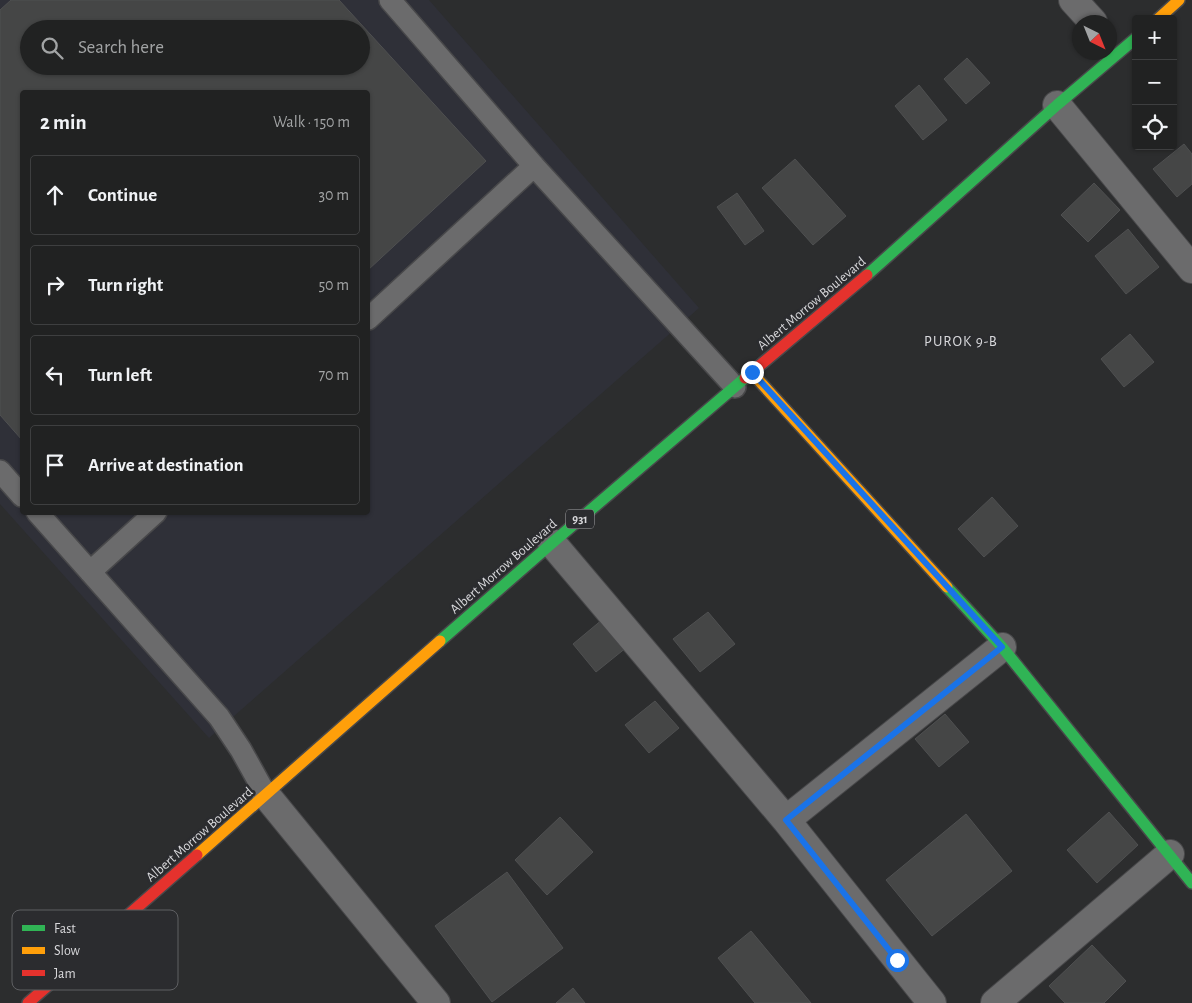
<!DOCTYPE html>
<html lang="en">
<head>
<meta charset="utf-8">
<style>
  body { margin:0; font-family:"Alegreya Sans",sans-serif; background:#2d2f2f; color:#f1f3f6 }
  .controls { position:absolute; right:15px; top:15px; display:grid; overflow:hidden; border-radius:5px; box-shadow:0 1px 4px #0004 }
  .controls button { width:45px; height:45px; display:grid; place-items:center; padding:0; border:0; border-bottom:1px solid #3e3f40; background:#212222; color:#f1f3f6; font:25px sans-serif }
  .compass { position:absolute; left:1072px; top:15px; width:45px; height:45px; border-radius:50%; background:#212222; box-shadow:0 1px 4px #0004; rotate:137deg }
  .stop { position:absolute; width:15px; height:15px; margin:-11px; border:4px solid #1a73e8; border-radius:50%; background:#fff }
  .stop.end { background:#1a73e8; border-color:#fff; box-shadow:0 1px 5px #0008 }
  .list { margin:0; padding:0; list-style:none }
  h2 { display:flex; justify-content:space-between; align-items:center; height:65px; margin:0; padding:0 20px; font-size:21px }
  h2 small { font-size:16px; font-weight:400; color:#a2a4a5 }
  .list li { display:grid; grid-template-columns:32px 1fr auto; gap:15px; align-items:center; box-sizing:border-box; height:80px; margin:0 10px 10px; padding:0 10px; border:1px solid #3e3f40; border-radius:5px }
  .list b { display:block; font-size:19px; white-space:nowrap }
  .list em { font-size:16px; font-style:normal; color:#a2a4a5 }
  .icon { flex:none; width:28px; height:28px; fill:none; stroke:currentColor; stroke-width:2; stroke-linecap:round; stroke-linejoin:round }
  .map { position:relative; flex:none; width:1192px; height:1003px; overflow:hidden }
  .search { position:absolute; background:#212222; box-shadow:0 1px 4px #0004; left:20px; top:20px; width:350px; height:55px; display:flex; align-items:center; gap:12px; box-sizing:border-box; padding:0 18px; border-radius:28px; color:#a2a4a5; font-size:19px }
  .panel { position:absolute; background:#212222; box-shadow:0 1px 4px #0004; left:20px; top:90px; width:350px; height:425px; border-radius:5px }
  .map>svg:first-child { display:block }
  .built { fill:#2f3038; fill-rule:evenodd }
  .building { fill:#454646; stroke:#4f5051; fill-rule:evenodd }
  .lines { fill:none; stroke-linecap:round; stroke-linejoin:round }
  .lane-casing { stroke:#48484a; stroke-width:24 }
  .street-casing { stroke:#48484a; stroke-width:30 }
  .fast-casing { stroke:#48484a; stroke-width:14 }
  .slow-casing { stroke:#48484a; stroke-width:14 }
  .jam-casing { stroke:#48484a; stroke-width:14 }
  .lane { stroke:#6b6b6c; stroke-width:21 }
  .street { stroke:#6b6b6c; stroke-width:28 }
  .fast { stroke:#30b455; stroke-width:11 }
  .slow { stroke:#ff9f0a; stroke-width:11 }
  .jam { stroke:#e5322d; stroke-width:11 }
  .route { stroke:#1a73e8; stroke-width:6 }
  .labels { text-anchor:middle; stroke-width:5; stroke-linejoin:round; paint-order:stroke }
  .shield { fill:#2b2c2f; stroke:#a4a4a7; stroke-width:1 }
  .shield-label { font-size:12px; font-weight:bold; fill:#d8d8db }
  .street-label { font-size:14px; fill:#d8d8db; stroke:#2b2c2f }
  .neighbourhood-label { font-size:15px; letter-spacing:1px; fill:#d8d8db; stroke:#2b2c2f }
  .key { fill:#2b2c2f; stroke:#5f6063; stroke-width:1 }
  .key-label { font-size:14px; fill:#d8d8db }
</style>
</head>
<body>
<div class="map">
<svg width="1192" height="1003" viewBox="0 0 1192 1003">
  <rect width="100%" height="100%" fill="#2c2d2e"/>
  <path class="built" d="M0 0H429L699 308 209 738 0 504ZM29 29H361V66H29ZM22 92H368V512H22Z"/>
  <path class="building" d="M11 0H339L486 161 368 270V92H22V440L0 415V10ZM29 29H361V66H29Z
    M967 58 990 83 966 104 944 79Z
    M919 85 947 120 923 140 895 106Z
    M1184 144 1192 154V184L1177 197 1153 169Z
    M795 159 846 216 813 245 762 188Z
    M1094 183 1120 210 1088 242 1061 215Z
    M737 193 764 231 745 245 717 207Z
    M1128 229 1159 267 1126 294 1095 256Z
    M1130 334 1154 362 1124 387 1101 359Z
    M992 497 1018 526 984 557 958 529Z
    M708 612 735 644 700 672 673 639Z
    M603 619 627 647 596 672 573 644Z
    M655 701 679 728 649 753 625 725Z
    M945 714 969 742 939 767 915 739Z
    M1109 812 1138 845 1097 883 1067 850Z
    M966 814 1012 871 932 936 886 880Z
    M560 817 593 852 547 895 515 860Z
    M507 872 563 948 492 1002 435 926Z
    M751 931 811 1003H755L718 958Z
    M1092 945 1126 981 1104 1003H1065L1049 986Z
    M573 988 585 1003H556Z"/>
  <g class="lines">
    <defs>
      <path id="lane" d="M390 0 534 166 735 387
        M368 319 534 166
        M0 471 22 496
        M37 512 219 717 241 750 266 795
        M90 572 156 512"/>
      <path id="street" d="M1073 0 1093 22
        M1057 105 1192 269
        M552 543 786 820 932 1003
        M266 795 436 1003
        M786 820 1002 647
        M995 1003 1170 854"/>
      <path id="fast" d="M867 275 1057 105 1136 38
        M947 587 1002 647 1192 883
        M440 641 552 543 745 378"/>
      <path id="slow" d="M1158 19 1179 0
        M752 373 947 587
        M197 855 440 641"/>
      <path id="jam" d="M745 378 867 275
        M28 1003 197 855"/>
    </defs>
    <use href="#lane" class="lane-casing"/>
    <use href="#street" class="street-casing"/>
    <use href="#fast" class="fast-casing"/>
    <use href="#slow" class="slow-casing"/>
    <use href="#jam" class="jam-casing"/>
    <use href="#lane" class="lane"/>
    <use href="#street" class="street"/>
    <use href="#fast" class="fast"/>
    <use href="#slow" class="slow"/>
    <use href="#jam" class="jam"/>
  </g>
  <g class="lines">
    <path class="route" d="M752 372 1002 647 786 820 897 960"/>
  </g>
  <g class="labels">
    <rect class="shield" x="566" y="509.5" width="28" height="19" rx="4"/>
    <g class="shield-label">
      <text x="580" y="523">931</text>
    </g>
    <g class="street-label">
      <text transform="translate(811 303) rotate(-40)" y="5">Albert Morrow Boulevard</text>
      <text transform="translate(503 566) rotate(-41)" y="5">Albert Morrow Boulevard</text>
      <text transform="translate(199 834) rotate(-41)" y="5">Albert Morrow Boulevard</text>
    </g>
    <g class="neighbourhood-label">
      <text x="961" y="346">PUROK 9-B</text>
    </g>
  </g>
  <rect x="12" y="910" width="166" height="80" rx="8" class="key"/>
  <rect x="22" y="925" width="23" height="6" fill="#30b455"/>
  <rect x="22" y="947" width="23" height="7" fill="#ff9f0a"/>
  <rect x="22" y="970" width="23" height="6" fill="#e5322d"/>
  <g class="key-label">
    <text x="54" y="933">Fast</text>
    <text x="54" y="955">Slow</text>
    <text x="54" y="978">Jam</text>
  </g>
</svg>
<div class="controls">
<button>+</button>
<button>−</button>
<button><svg class="icon" aria-label="locate" viewBox="0 0 24 24"><circle cx="12" cy="12" r="6"/><path d="M12 2v4M12 18v4M2 12h4M18 12h4"/></svg></button>
</div>
<svg class="compass" viewBox="-18 -18 36 36"><path d="M0-13l5 13h-10z" fill="#e53935"/><path d="M0 13l5-13h-10z" fill="#a2a4a5"/></svg>
<div class="stop" style="left:897px;top:960px"></div>
<div class="stop end" style="left:752px;top:372px"></div>
<div class="search"><svg class="icon" aria-label="search" viewBox="0 0 24 24"><circle cx="10" cy="10" r="6"/><path d="M15 15l6 6"/></svg>Search here</div>
<section class="panel">
<h2>2 min<small>Walk · 150 m</small></h2>
<ul class="list">
<li><svg class="icon" aria-label="ahead" viewBox="0 0 24 24"><path d="M12 20V5M6 11l6-6 6 6"/></svg><div><b>Continue</b></div><em>30 m</em></li>
<li><svg class="icon" aria-label="right" viewBox="0 0 24 24"><path d="M7 20v-9h11M14 6l5 5-5 5"/></svg><div><b>Turn right</b></div><em>50 m</em></li>
<li><svg class="icon" aria-label="left" viewBox="0 0 24 24"><path d="M17 20v-9H6M10 6l-5 5 5 5"/></svg><div><b>Turn left</b></div><em>70 m</em></li>
<li><svg class="icon" aria-label="arrive" viewBox="0 0 24 24"><path d="M6 21V4h12l-3 4 3 4H6"/></svg><div><b>Arrive at destination</b></div></li>
</ul>
</section>
</div>
</body>
</html>
